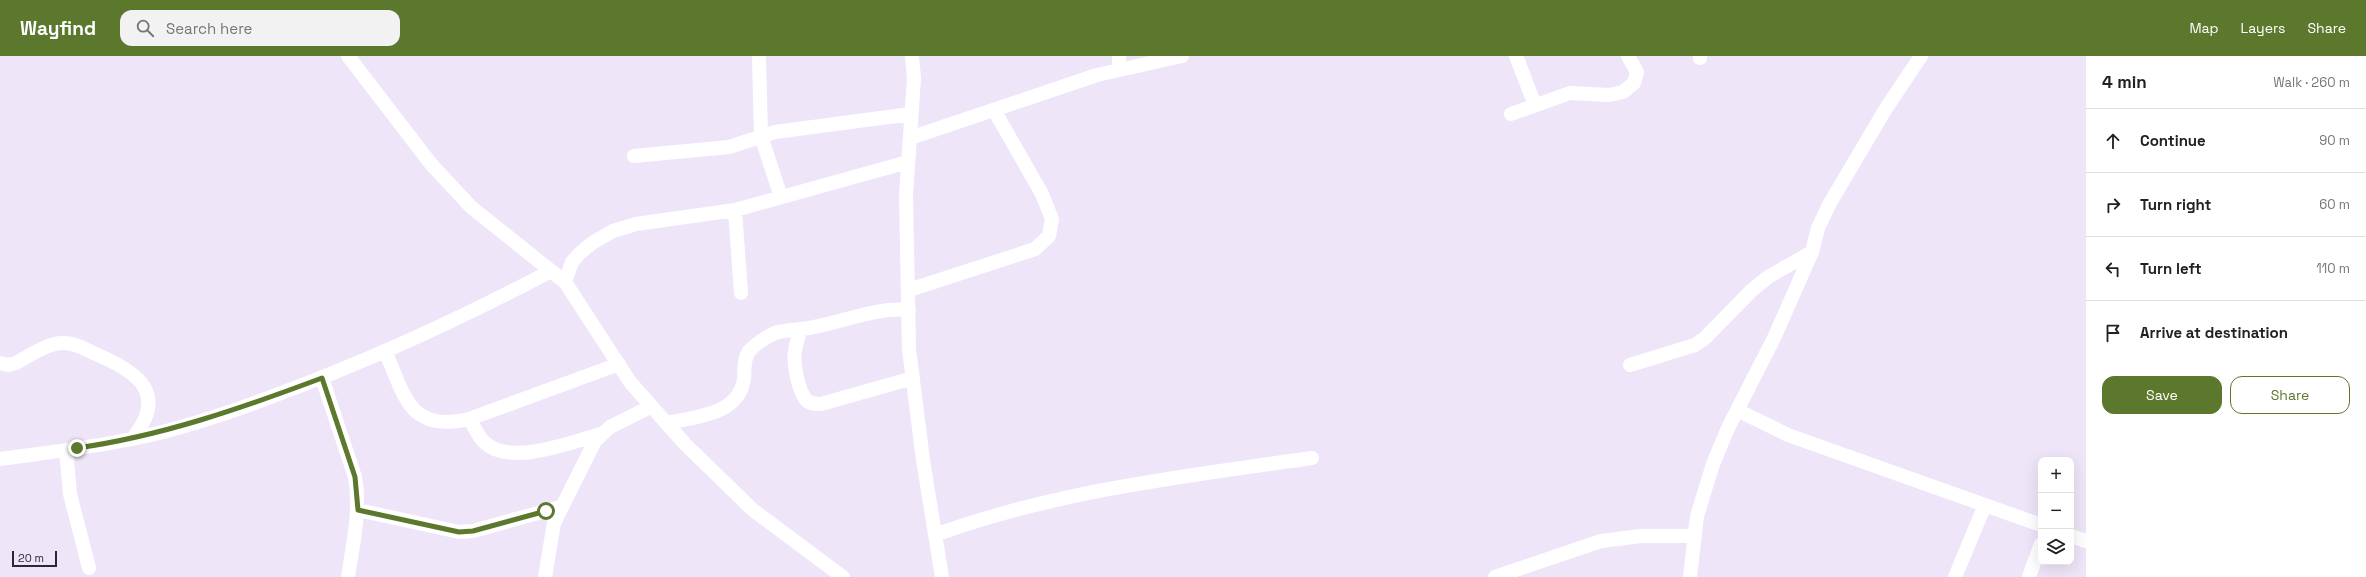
<!DOCTYPE html>
<html lang="en">
<head>
<meta charset="utf-8">
<style>
  body { margin:0; font-family:"Space Grotesk",sans-serif; background:#f2f2f2; color:#202124 }
  .controls { position:absolute; right:12px; bottom:12px; display:grid; overflow:hidden; border-radius:8px; box-shadow:0 4px 16px #0002 }
  .controls button { width:36px; height:36px; display:grid; place-items:center; padding:0; border:0; border-bottom:1px solid #e0e0e0; background:#fff; color:#202124; font:20px sans-serif }
  .scale { position:absolute; left:12px; bottom:10px; width:45px; box-sizing:border-box; padding-left:4px; border:2px solid #2e2537; border-top:0; font-size:11px; line-height:14px; white-space:nowrap; color:#2e2537; -webkit-text-stroke:3px #efe5f9; paint-order:stroke }
  .stop { position:absolute; width:12px; height:12px; margin:-9px; border:3px solid #5b782d; border-radius:50%; background:#fff }
  .stop.end { background:#5b782d; border-color:#fff; box-shadow:0 1px 4px #0008 }
  .list { margin:0; padding:0; list-style:none }
  h2 { display:flex; justify-content:space-between; align-items:center; height:52px; margin:0; padding:0 16px; font-size:17px }
  h2 small { font-size:13px; font-weight:400; color:#757577 }
  .list li { display:grid; grid-template-columns:26px 1fr auto; gap:12px; align-items:center; box-sizing:border-box; height:64px; padding:0 16px; border-top:1px solid #e0e0e0 }
  .list b { display:block; font-size:15px; white-space:nowrap }
  .list em { font-size:13px; font-style:normal; color:#757577 }
  .actions { display:flex; gap:8px; padding:12px 16px }
  .actions a { flex:1; padding:9px 0; border:1px solid #5b782d; border-radius:12px; text-align:center; font-size:14px; color:#5b782d }
  .actions .main { background:#5b782d; color:#fff }
  .icon { flex:none; width:22px; height:22px; fill:none; stroke:currentColor; stroke-width:2; stroke-linecap:round; stroke-linejoin:round }
  .map { position:relative; flex:none; width:2086px; height:521px; overflow:hidden }
  header { display:flex; align-items:center; gap:24px; box-sizing:border-box; height:56px; padding:0 20px; background:#5b782d; color:#fff }
  header strong { font-size:19px }
  nav { display:flex; gap:22px; margin-inline-start:auto; font-size:14px }
  .search { width:280px; height:36px; background:#f2f2f2; display:flex; align-items:center; gap:10px; box-sizing:border-box; padding:0 14px; border-radius:12px; color:#757577; font-size:15px }
  main { display:flex }
  aside { flex:1; background:#fff }
  .map>svg:first-child { display:block }
  .lines { fill:none; stroke-linecap:round; stroke-linejoin:round }
  .street { stroke:#fff; stroke-width:14 }
  .route { stroke:#5b782d; stroke-width:5 }
</style>
</head>
<body>
<header>
<strong>Wayfind</strong>
<div class="search"><svg class="icon" aria-label="search" viewBox="0 0 24 24"><circle cx="10" cy="10" r="6"/><path d="M15 15l6 6"/></svg>Search here</div>
<nav><a>Map</a><a>Layers</a><a>Share</a></nav>
</header>
<main>
<div class="map">
<svg width="2086" height="521" viewBox="0 0 2086 521">
  <rect width="100%" height="100%" fill="#efe5f9"/>
  <g class="lines">
    <path class="street" d="M348 0 431 108 471 151 565 226 630 326 685 388 753 454 843 521
      M912 0 914 22 906 139 909 293 923 404 942 521
      M1516 0 1535 49
      M1700 0V2
      M759 3 761 80 781 141
      M1119 14V0
      M1511 58 1570 37 1609 39 1623 36 1634 27 1637 16 1628 0
      M910 82 1097 19 1182 0
      M634 100 729 91 775 76 911 58
      M735 154 741 237
      M565 226 572 206 579 198 592 187 613 175 636 168 735 154 908 106
      M909 234 1035 193 1049 180 1052 163 1042 138 994 54
      M800 273C799 280 796 288 795 295 793 308 798 333 806 344 810 348 816 348 821 348L913 322
      M385 295C405 340 409 377 469 363L619 308
      M0 307 8 309 16 307C29 300 49 286 64 287 76 287 87 294 98 299 140 317 168 339 132 383
      M1630 309 1695 289 1705 282 1751 235 1768 221 1812 196
      M322 322 355 421C361 454 353 487 348 521
      M1737 354 1788 379 2041 469
      M469 363C474 370 478 380 484 386 510 411 571 386 601 378
      M666 367C695 361 739 359 744 323 745 314 743 302 750 294 757 287 766 281 775 277 787 273 802 274 814 271 846 265 876 251 909 254
      M66 394 70 438 89 512
      M0 403C44 397 88 392 132 383 181 373 229 357 276 339 371 304 462 262 551 215
      M358 454 459 476 473 475 560 451
      M935 479C1056 435 1185 420 1312 402
      M2071 480 2086 485
      M545 521 554 467 595 385 610 371 650 351
      M1495 521 1601 485 1641 480H1694
      M1690 521 1697 460 1713 408 1728 372 1774 282 1812 196 1818 172 1830 147 1885 54 1921 0
      M1955 521 1985 449
      M2029 521 2041 488"/>
  </g>
  <g class="lines">
    <path class="route" d="M77 392C162 380 242 352 322 322L355 421 358 454 459 476 473 475 546 455"/>
  </g>
</svg>
<div class="controls">
<button>+</button>
<button>−</button>
<button><svg class="icon" aria-label="layers" viewBox="0 0 24 24"><path d="M12 4l9 5-9 5-9-5zM3 14l9 5 9-5"/></svg></button>
</div>
<div class="scale">20 m</div>
<div class="stop" style="left:546px;top:455px"></div>
<div class="stop end" style="left:77px;top:392px"></div>
</div>
<aside>
<h2>4 min<small>Walk · 260 m</small></h2>
<ul class="list">
<li><svg class="icon" aria-label="ahead" viewBox="0 0 24 24"><path d="M12 20V5M6 11l6-6 6 6"/></svg><div><b>Continue</b></div><em>90 m</em></li>
<li><svg class="icon" aria-label="right" viewBox="0 0 24 24"><path d="M7 20v-9h11M14 6l5 5-5 5"/></svg><div><b>Turn right</b></div><em>60 m</em></li>
<li><svg class="icon" aria-label="left" viewBox="0 0 24 24"><path d="M17 20v-9H6M10 6l-5 5 5 5"/></svg><div><b>Turn left</b></div><em>110 m</em></li>
<li><svg class="icon" aria-label="arrive" viewBox="0 0 24 24"><path d="M6 21V4h12l-3 4 3 4H6"/></svg><div><b>Arrive at destination</b></div></li>
</ul>
<div class="actions"><a class="main">Save</a><a>Share</a></div>
</aside>
</main>
</body>
</html>
